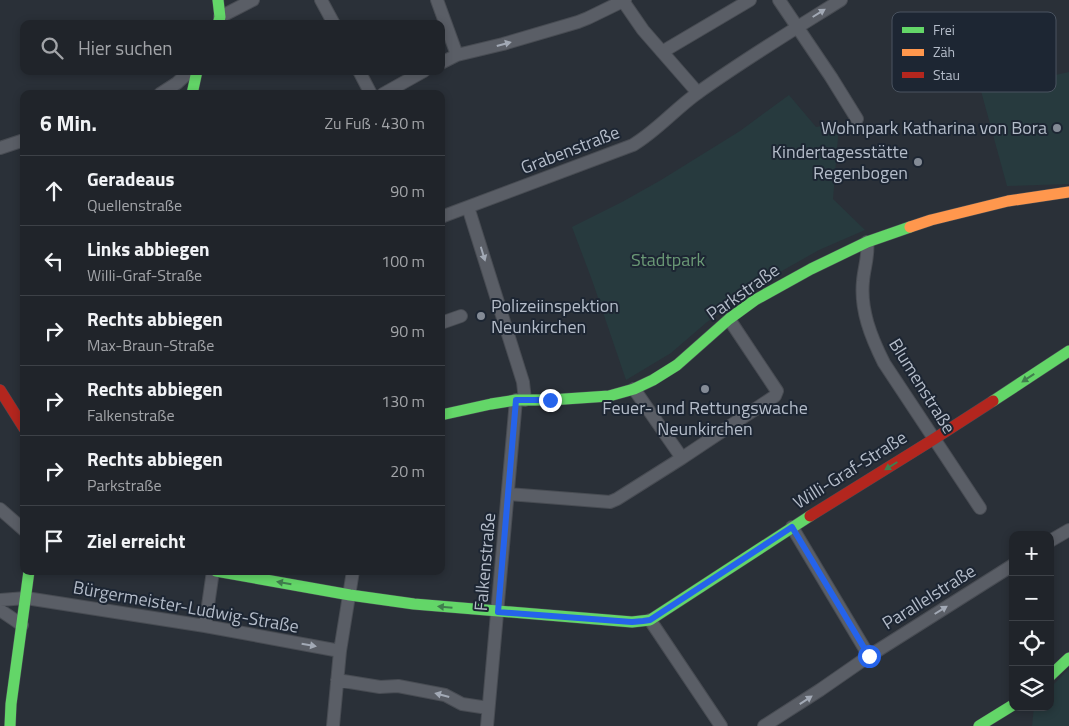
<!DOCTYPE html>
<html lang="de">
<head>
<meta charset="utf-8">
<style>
  body { margin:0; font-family:"Titillium Web",sans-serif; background:#282c32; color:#f1f3f6 }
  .controls { position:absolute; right:15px; bottom:15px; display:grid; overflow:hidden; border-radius:10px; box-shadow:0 2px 8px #0003 }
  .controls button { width:45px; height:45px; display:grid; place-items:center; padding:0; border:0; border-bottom:1px solid #3d4147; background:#20242a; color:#f1f3f6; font:25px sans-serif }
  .stop { position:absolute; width:15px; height:15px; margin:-11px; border:4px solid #2563eb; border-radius:50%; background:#fff }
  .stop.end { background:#2563eb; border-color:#fff; box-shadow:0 1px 5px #0008 }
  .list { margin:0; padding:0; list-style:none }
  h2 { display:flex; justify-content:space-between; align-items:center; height:65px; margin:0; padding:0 20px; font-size:21px }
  h2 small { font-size:16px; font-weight:400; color:#a2a4a8 }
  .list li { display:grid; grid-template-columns:32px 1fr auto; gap:15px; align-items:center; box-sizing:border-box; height:70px; padding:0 20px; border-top:1px solid #3d4147 }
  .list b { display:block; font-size:19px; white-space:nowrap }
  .list p { margin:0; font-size:16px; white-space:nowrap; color:#a2a4a8 }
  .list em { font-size:16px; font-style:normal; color:#a2a4a8 }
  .icon { flex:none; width:28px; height:28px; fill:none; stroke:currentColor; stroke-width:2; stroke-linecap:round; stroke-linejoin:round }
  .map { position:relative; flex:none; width:1069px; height:726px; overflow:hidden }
  .search { position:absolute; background:#20242a; box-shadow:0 2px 8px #0003; left:20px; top:20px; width:425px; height:55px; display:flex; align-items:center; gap:12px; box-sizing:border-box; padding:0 18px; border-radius:10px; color:#a2a4a8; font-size:19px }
  .panel { position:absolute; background:#20242a; box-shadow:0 2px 8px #0003; left:20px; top:90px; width:425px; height:485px; border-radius:10px }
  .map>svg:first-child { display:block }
  .green { fill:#273a3e }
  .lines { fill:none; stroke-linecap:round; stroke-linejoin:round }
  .street-casing { stroke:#484c53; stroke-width:14 }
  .fast-casing { stroke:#484c53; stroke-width:12 }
  .slow-casing { stroke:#484c53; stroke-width:12 }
  .jam-casing { stroke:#484c53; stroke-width:12 }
  .street { stroke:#5a5e66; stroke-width:12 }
  .fast { stroke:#63d668; stroke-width:11 }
  .slow { stroke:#ff974d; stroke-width:11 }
  .jam { stroke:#b3261e; stroke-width:11 }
  .oneway { fill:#a2a9b5 }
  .oneway2 { fill:#407e4e }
  .route { stroke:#2563eb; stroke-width:6 }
  .poi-dot { fill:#848b96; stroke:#1d2633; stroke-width:2 }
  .labels { text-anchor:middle; stroke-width:4; stroke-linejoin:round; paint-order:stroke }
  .poi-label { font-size:18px; fill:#b4bcc9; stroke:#1d2633; text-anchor:end }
  .street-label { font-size:18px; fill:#b4bcc9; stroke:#1d2633 }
  .park-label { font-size:18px; fill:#6b9a76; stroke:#1d2633 }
  .key { fill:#1d2633; stroke:#4a5360; stroke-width:1 }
  .key-label { font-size:14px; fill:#b4bcc9 }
</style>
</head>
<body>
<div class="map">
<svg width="1069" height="726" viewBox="0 0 1069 726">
  <rect width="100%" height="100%" fill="#2a3038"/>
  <path class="green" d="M1069 72V184L1007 186 981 91Z
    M789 95 816 127 835 124 839 125 833 199 865 230 819 250 780 272 707 322 671 353 626 380 592 280 572 227 622 202 661 180 740 131Z
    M1069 669V726H1032L1034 707H1050V688Z"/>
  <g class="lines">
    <defs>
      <path id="street" d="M321 0 334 24
        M437 0 457 55
        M779 0 831 77 857 119
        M623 1 643 30 698 93
        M220 17 253 0
        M662 52 750 0
        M441 63 457 55 503 44 578 22 588 18 625 0
        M359 71 371 94
        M160 94 177 83 190 71
        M383 94 424 71
        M0 148 24 140
        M468 207 523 382 525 400
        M441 217 633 145C658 130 676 108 699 92 745 59 793 30 841 0
        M867 242C869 255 864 268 863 281 860 310 871 337 884 363L980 508
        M441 323 461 316
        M634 389 682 458
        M508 494 610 502 617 499 682 458 775 396 777 391 729 319
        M0 509 24 530
        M792 527 869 656
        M1050 541 1069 530
        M0 600 26 598 205 626 340 651
        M0 610 22 625
        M650 620 721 726
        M205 626 213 571
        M337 680 380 687 398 686 445 695 462 704 488 708
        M333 726 340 651 353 571
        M487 726 516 400
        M764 726 820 690 869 656 1013 565"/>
      <path id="fast" d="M218 0 220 17 218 24
        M192 94 197 71
        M993 401 1069 351
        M441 415 491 404 516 400H550L609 396 634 389 653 380 677 365 729 319 755 300 811 269 867 242 910 227
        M216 571 350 595 414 604 632 622 650 620 810 516
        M1050 676 1069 658
        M10 726 11 704 29 571
        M979 726 1013 705"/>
      <path id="slow" d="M910 227 931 220 1008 201 1069 192"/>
      <path id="jam" d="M0 390 24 428
        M810 516 934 439 993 401"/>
    </defs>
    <use href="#street" class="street-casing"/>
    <use href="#fast" class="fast-casing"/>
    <use href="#slow" class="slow-casing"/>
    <use href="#jam" class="jam-casing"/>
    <use href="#street" class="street"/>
    <use href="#fast" class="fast"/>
    <use href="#slow" class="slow"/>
    <use href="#jam" class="jam"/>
  </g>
  <defs><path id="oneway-solid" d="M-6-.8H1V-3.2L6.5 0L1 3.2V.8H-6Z" transform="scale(1.25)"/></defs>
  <g class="oneway">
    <use href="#oneway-solid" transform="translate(819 13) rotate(-32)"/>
    <use href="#oneway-solid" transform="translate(504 44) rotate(-15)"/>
    <use href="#oneway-solid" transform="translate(483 254) rotate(73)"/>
    <use href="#oneway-solid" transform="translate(941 610) rotate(-32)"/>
    <use href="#oneway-solid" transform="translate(309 645) rotate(10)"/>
    <use href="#oneway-solid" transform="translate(442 695) rotate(-165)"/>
    <use href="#oneway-solid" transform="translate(806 700) rotate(-33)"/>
  </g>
  <g class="oneway2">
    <use href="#oneway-solid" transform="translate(1028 378) rotate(147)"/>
    <use href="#oneway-solid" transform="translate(891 466) rotate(148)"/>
    <use href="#oneway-solid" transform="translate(284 583) rotate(-170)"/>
    <use href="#oneway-solid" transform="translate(445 607) rotate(-175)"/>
  </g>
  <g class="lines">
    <path class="route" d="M550 400H516L498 612 632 622 643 621 650 620 792 527 869 656"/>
  </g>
  <g class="poi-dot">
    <circle cx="1057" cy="128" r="5"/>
    <circle cx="918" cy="162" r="5"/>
    <circle cx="481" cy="316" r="5"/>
    <circle cx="705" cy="389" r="5"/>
  </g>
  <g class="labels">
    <g class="poi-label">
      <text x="1047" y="134">Wohnpark Katharina von Bora</text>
      <text x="908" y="158">Kindertagesstätte<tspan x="908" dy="21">Regenbogen</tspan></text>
      <text x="491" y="312" text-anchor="start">Polizeiinspektion<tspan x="491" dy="21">Neunkirchen</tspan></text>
      <text x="705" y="414" text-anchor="middle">Feuer- und Rettungswache<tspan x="705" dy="21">Neunkirchen</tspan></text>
    </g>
    <g class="street-label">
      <text transform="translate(570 150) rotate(-21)" y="6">Grabenstraße</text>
      <text transform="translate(743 292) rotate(-35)" y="6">Parkstraße</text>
      <text transform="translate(922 386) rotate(58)" y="6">Blumenstraße</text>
      <text transform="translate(850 470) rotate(-32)" y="6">Willi-Graf-Straße</text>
      <text transform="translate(485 562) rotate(-85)" y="6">Falkenstraße</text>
      <text transform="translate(929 597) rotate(-32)" y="6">Parallelstraße</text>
      <text transform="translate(186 607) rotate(10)" y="6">Bürgermeister-Ludwig-Straße</text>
    </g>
    <g class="park-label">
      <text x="668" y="266">Stadtpark</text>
    </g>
  </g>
  <rect x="892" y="12" width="164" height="80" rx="8" class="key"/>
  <rect x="902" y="27" width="22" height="6" fill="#63d668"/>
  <rect x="902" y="49" width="22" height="7" fill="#ff974d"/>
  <rect x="902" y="72" width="22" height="6" fill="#b3261e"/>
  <g class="key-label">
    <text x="933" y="35">Frei</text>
    <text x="933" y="57">Zäh</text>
    <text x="933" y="80">Stau</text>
  </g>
</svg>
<div class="controls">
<button>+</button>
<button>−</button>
<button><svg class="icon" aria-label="locate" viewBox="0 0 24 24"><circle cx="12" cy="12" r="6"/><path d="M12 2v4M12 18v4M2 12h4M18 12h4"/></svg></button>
<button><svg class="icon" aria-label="layers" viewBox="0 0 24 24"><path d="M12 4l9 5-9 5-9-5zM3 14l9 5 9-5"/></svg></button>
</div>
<div class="stop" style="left:869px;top:656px"></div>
<div class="stop end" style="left:550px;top:400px"></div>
<div class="search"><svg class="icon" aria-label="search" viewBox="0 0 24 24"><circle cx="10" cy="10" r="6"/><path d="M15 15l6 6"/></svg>Hier suchen</div>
<section class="panel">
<h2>6 Min.<small>Zu Fuß · 430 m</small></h2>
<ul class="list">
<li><svg class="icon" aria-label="ahead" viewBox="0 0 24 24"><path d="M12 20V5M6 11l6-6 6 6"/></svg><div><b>Geradeaus</b><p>Quellenstraße</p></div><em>90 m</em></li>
<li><svg class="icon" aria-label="left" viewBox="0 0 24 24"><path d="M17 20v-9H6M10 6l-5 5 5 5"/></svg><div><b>Links abbiegen</b><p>Willi-Graf-Straße</p></div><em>100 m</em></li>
<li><svg class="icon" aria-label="right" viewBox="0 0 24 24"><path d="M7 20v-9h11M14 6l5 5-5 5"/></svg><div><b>Rechts abbiegen</b><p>Max-Braun-Straße</p></div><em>90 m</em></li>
<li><svg class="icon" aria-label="right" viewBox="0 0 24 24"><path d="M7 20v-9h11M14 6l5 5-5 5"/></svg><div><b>Rechts abbiegen</b><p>Falkenstraße</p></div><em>130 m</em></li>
<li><svg class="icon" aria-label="right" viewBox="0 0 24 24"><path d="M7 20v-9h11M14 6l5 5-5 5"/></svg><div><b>Rechts abbiegen</b><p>Parkstraße</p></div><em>20 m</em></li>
<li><svg class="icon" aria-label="arrive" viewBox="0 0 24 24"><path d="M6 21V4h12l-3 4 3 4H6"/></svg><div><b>Ziel erreicht</b></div></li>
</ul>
</section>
</div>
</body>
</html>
